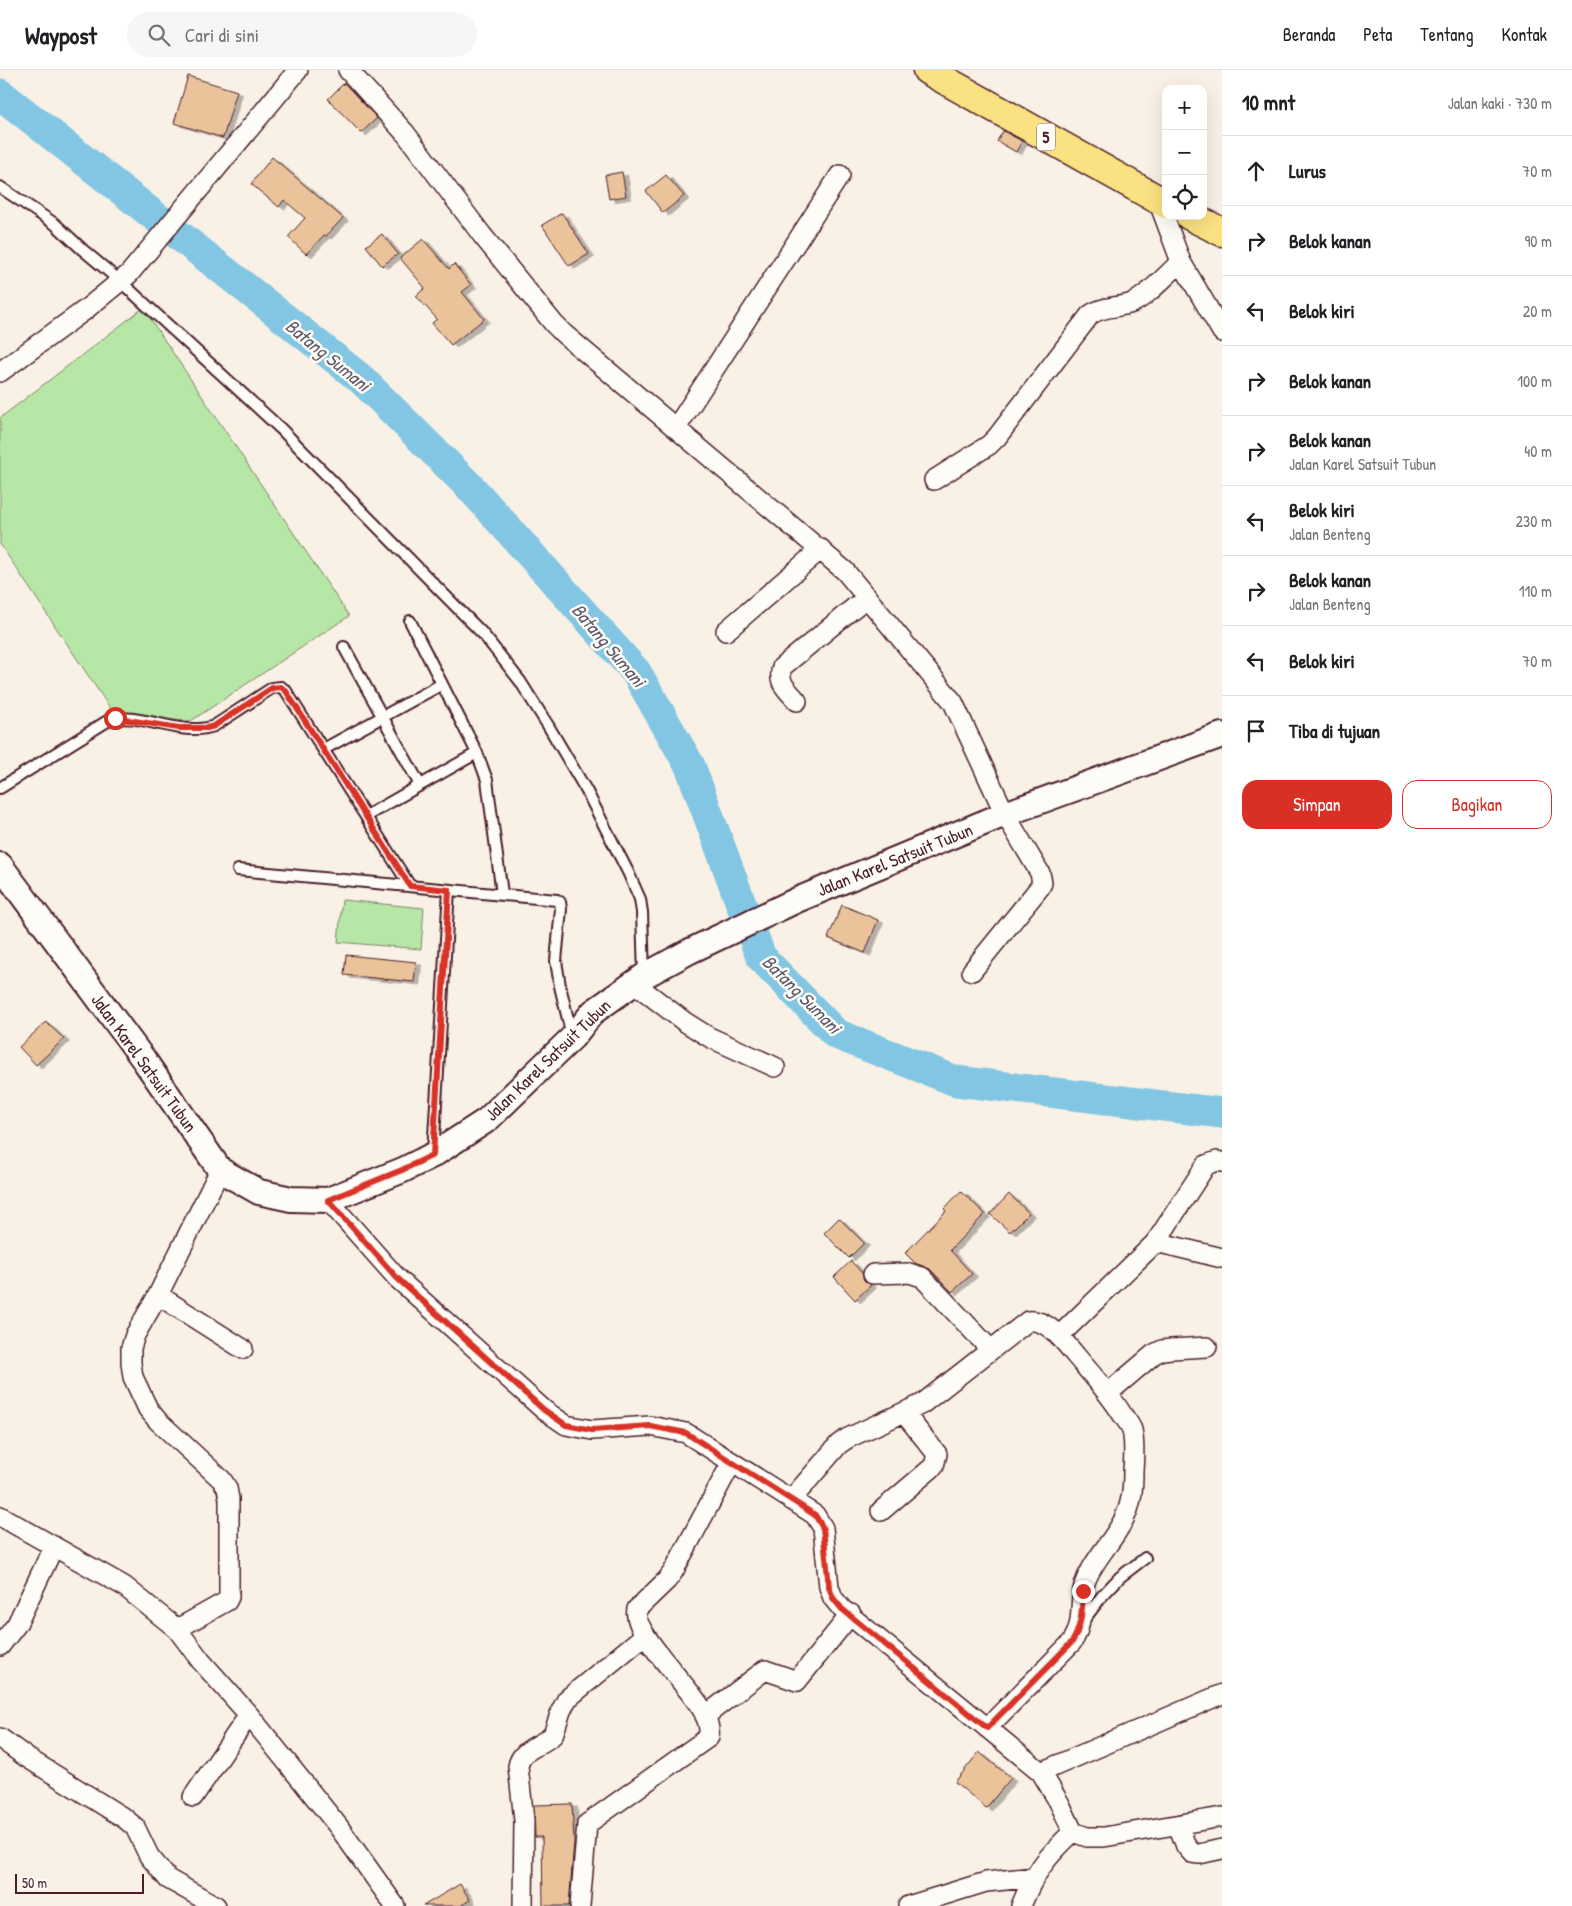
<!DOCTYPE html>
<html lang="id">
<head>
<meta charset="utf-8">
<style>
  body { margin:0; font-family:"Patrick Hand",sans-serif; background:#f6f6f6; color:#202124 }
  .controls { position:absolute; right:15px; top:15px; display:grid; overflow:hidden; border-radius:10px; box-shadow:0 5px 20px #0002 }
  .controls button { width:45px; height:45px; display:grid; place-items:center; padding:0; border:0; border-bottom:1px solid #e0e0e0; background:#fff; color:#202124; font:25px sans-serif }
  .scale { position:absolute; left:15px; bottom:12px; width:129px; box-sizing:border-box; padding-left:5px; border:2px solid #4a1f2b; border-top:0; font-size:14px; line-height:18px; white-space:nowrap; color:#4a1f2b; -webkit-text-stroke:4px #fdfcf7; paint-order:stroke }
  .stop { position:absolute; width:15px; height:15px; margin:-11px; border:4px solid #d93025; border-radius:50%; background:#fff }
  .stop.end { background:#d93025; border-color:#fff; box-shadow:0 1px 5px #0008 }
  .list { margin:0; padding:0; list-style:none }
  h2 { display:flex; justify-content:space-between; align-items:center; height:65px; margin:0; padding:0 20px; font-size:21px }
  h2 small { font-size:16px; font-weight:400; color:#757577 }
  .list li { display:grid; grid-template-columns:32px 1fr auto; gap:15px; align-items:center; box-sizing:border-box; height:70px; padding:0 20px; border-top:1px solid #e0e0e0 }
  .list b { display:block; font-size:19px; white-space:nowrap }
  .list p { margin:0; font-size:16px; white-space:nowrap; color:#757577 }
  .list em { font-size:16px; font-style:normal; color:#757577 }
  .actions { display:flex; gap:10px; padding:15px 20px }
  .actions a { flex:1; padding:11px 0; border:1px solid #d93025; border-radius:15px; text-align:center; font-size:18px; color:#d93025 }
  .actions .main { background:#d93025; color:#fff }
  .icon { flex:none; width:28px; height:28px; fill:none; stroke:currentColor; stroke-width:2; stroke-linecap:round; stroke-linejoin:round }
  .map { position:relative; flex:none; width:1222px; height:1836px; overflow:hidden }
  header { display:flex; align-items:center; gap:30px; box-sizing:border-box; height:70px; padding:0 25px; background:#fff; border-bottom:1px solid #e0e0e0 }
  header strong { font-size:24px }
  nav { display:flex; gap:28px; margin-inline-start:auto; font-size:18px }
  .search { width:350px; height:45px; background:#f6f6f6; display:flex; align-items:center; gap:12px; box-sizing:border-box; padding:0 18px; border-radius:28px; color:#757577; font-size:19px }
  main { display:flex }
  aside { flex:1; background:#fff }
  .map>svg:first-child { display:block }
  .green { fill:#b6e7a6; stroke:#808368 }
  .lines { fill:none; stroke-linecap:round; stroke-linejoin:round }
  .river { stroke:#82c6e3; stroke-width:31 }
  .building { fill:#ebc39b; stroke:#4a1f2b; filter:url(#shadow) }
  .service-casing { stroke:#4a1f2b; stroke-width:14 }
  .minor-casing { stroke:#4a1f2b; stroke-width:22 }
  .tertiary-casing { stroke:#4a1f2b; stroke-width:28 }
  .trunk-casing { stroke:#4a1f2b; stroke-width:31 }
  .service { stroke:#fdfcf7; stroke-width:10 }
  .minor { stroke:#fdfcf7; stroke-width:19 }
  .tertiary { stroke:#fdfcf7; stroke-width:24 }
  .trunk { stroke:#fae181; stroke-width:28 }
  .route { stroke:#d93025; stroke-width:6 }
  .labels { text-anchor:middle; stroke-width:5; stroke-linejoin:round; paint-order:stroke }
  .shield { fill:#fdfcf7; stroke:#806168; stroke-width:1 }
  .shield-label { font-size:16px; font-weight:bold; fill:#4a1f2b }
  .street-label { font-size:18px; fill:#4a1f2b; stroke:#fdfcf7 }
  .water-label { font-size:19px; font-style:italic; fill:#5e596b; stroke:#fdfcf7 }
</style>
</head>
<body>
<header>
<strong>Waypost</strong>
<div class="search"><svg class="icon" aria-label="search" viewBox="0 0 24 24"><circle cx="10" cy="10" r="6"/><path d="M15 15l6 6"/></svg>Cari di sini</div>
<nav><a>Beranda</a><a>Peta</a><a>Tentang</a><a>Kontak</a></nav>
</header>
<main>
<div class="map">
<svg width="1222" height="1836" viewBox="0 0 1222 1836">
  <defs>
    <filter id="shadow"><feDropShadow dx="5.5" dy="3" stdDeviation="0" flood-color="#0004"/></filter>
  </defs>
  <rect width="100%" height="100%" fill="#f9f1e5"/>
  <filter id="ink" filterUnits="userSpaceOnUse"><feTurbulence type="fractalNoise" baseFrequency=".02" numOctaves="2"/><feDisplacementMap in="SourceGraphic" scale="10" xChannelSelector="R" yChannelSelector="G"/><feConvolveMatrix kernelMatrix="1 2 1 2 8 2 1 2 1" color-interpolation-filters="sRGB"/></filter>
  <g filter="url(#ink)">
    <path class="green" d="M143 238 349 546 191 651 116 647 0 474V348Z
      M342 830 424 838 421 879 338 872Z"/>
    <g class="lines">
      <path class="river" d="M0 24 361 309 471 418 636 602 690 696 761 887 836 964 956 1011 1222 1043"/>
    </g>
    <path class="building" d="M188 6 237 21 223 68 174 53Z
      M344 13 377 48 361 63 328 29Z
      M1003 61 1022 71 1016 82 997 71Z
      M272 87 343 148 326 166 324 165 306 184 288 167 305 148 284 130 279 137 251 114Z
      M622 102 626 126 609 129 605 105Z
      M666 105 684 126 663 143 646 121Z
      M562 143 589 184 569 196 542 155Z
      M382 164 398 184 382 196 366 176Z
      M423 169 449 199 454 194 471 215 462 222 484 249 451 275 432 253 437 249 416 226 425 218 400 188Z
      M842 835 878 850 865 883 828 868Z
      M346 885 416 892 414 912 344 905Z
      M46 952 64 969 36 995 19 977Z
      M961 1121 985 1144 950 1180 972 1204 952 1222 930 1199 915 1193 905 1183 946 1141 944 1139Z
      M1009 1124 1029 1143 1010 1162 990 1144Z
      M839 1148 864 1173 849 1188 824 1163Z
      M851 1191 862 1203 864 1210 871 1215 855 1230 834 1207Z
      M979 1682 1011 1708 986 1738 955 1712Z
      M572 1734 574 1771 569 1836H543L542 1767H535L534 1735Z
      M460 1814 470 1830 460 1836H423Z"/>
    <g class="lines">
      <defs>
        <path id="service" d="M0 117 55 154 83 180 120 211 281 359 483 564 520 611 549 657 586 720 628 802 640 829 642 842 644 905
          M410 551 477 683 487 710 502 824
          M344 577 420 715
          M324 679 442 614
          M0 718 109 650C139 641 180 668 214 656L272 618 281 617 286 621 410 816
          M366 746 477 683
          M238 800 557 830 560 832 561 839 556 891 560 916 572 966
          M433 1083 449 820
          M1083 1551 1102 1526 1120 1507 1145 1488"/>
        <path id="minor" d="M348 0 406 64 482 165 554 254 564 264 845 501 953 632 1005 744 1040 803 1042 813 1040 817 972 901
          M1158 130 1181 192 1222 262
          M0 302 85 240 129 204 298 0
          M676 358 840 105
          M934 410 989 375 997 367 1090 245C1102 236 1119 238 1132 233 1148 226 1167 204 1181 192
          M726 561 821 479
          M797 631C787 619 777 613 782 597L867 527
          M634 913 685 952 709 967 775 997
          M328 1130 397 1208 544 1340 566 1355 592 1360 650 1356 686 1363 815 1445 823 1458 829 1517 833 1528 842 1539 1041 1702 1060 1734 1073 1762
          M1156 1172 1222 1188
          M873 1204 909 1203 922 1207 990 1279
          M158 1225 243 1279
          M1059 1266 1156 1172 1206 1095 1217 1091 1222 1092
          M1108 1323 1154 1284 1162 1280 1171 1279 1207 1277
          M791 1430 839 1374 848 1368 922 1334 1028 1251C1048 1248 1066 1274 1077 1287 1093 1306 1109 1323 1122 1344 1125 1349 1130 1354 1132 1360 1135 1373 1134 1388 1133 1401 1133 1419 1132 1433 1124 1449 1114 1470 1094 1489 1086 1510 1077 1531 1086 1551 1072 1572L987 1658
          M881 1441 934 1396 937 1384 904 1343
          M0 1446 124 1516 177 1559 201 1591 249 1645 338 1756 395 1836
          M177 1559 227 1531 229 1527V1429L227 1418 222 1410 158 1351 148 1339 133 1307 131 1293V1278L135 1265 158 1225 220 1100
          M0 1576 17 1554 54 1476
          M705 1646 765 1600 797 1611 851 1544
          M0 1668 26 1687 124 1748 135 1757 149 1786 168 1809 216 1836
          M1041 1702 1222 1624
          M193 1727 249 1645
          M1178 1755 1186 1776 1192 1783 1199 1784 1222 1779
          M1073 1762 1087 1767H1104L1222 1747
          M523 1836 524 1750 518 1696C521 1679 541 1676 553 1665L561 1641 567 1629 645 1565
          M580 1836 587 1754 709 1667C710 1661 708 1651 705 1645 695 1621 630 1562 637 1539L667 1510 673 1502 732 1392
          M908 1836 986 1812 1035 1807
          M1021 1836C1034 1803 1047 1786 1073 1762"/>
        <path id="tertiary" d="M0 795 144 990 220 1100 259 1122 291 1129 328 1130 403 1100 433 1085 487 1050 573 967 593 942 644 906 690 881 797 830 1005 744 1222 665"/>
        <path id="trunk" d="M927 0 1166 134
          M1190 146 1222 162"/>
      </defs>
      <use href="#service" class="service-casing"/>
      <use href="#minor" class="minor-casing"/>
      <use href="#tertiary" class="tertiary-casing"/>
      <use href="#trunk" class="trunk-casing"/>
      <use href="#service" class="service"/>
      <use href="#minor" class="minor"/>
      <use href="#tertiary" class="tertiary"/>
      <use href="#trunk" class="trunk"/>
    </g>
  </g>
  <g class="lines" filter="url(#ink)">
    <path class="route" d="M115 648 179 658H207L214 656 272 618 281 617 286 621 410 816 449 820 433 1085 402 1100 328 1130 397 1208 544 1340 566 1355 592 1360 650 1356 686 1363 815 1445 823 1458 829 1517 833 1528 842 1539 987 1658 1072 1572C1082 1556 1082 1539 1083 1521"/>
  </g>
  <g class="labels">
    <rect class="shield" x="1037" y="53.5" width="18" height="27" rx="4"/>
    <g class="shield-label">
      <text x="1046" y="73">5</text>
    </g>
    <g class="street-label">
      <text transform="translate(895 790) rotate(-22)" y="6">Jalan Karel Satsuit Tubun</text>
      <text transform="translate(548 990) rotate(-44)" y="6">Jalan Karel Satsuit Tubun</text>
      <text transform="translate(144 993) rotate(54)" y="6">Jalan Karel Satsuit Tubun</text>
    </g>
    <g class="water-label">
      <text transform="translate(328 285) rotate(39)" y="7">Batang Sumani</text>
      <text transform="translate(609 575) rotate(50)" y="7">Batang Sumani</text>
      <text transform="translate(802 924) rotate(45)" y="7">Batang Sumani</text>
    </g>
  </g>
</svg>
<div class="controls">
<button>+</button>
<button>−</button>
<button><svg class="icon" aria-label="locate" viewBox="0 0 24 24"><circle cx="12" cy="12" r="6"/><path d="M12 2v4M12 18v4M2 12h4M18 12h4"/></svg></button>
</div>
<div class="scale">50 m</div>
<div class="stop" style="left:115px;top:648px"></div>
<div class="stop end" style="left:1083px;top:1521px"></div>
</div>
<aside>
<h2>10 mnt<small>Jalan kaki · 730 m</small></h2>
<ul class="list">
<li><svg class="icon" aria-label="ahead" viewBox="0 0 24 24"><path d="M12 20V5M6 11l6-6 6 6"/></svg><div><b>Lurus</b></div><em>70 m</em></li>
<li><svg class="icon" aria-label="right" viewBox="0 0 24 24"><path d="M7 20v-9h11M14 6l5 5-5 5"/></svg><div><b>Belok kanan</b></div><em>90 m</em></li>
<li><svg class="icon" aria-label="left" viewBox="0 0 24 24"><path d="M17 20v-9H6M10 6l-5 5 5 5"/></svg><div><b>Belok kiri</b></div><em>20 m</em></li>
<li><svg class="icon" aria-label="right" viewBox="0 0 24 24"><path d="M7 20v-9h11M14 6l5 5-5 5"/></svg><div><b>Belok kanan</b></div><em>100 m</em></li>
<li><svg class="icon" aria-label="right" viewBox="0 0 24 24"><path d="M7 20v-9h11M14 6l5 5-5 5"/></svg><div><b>Belok kanan</b><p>Jalan Karel Satsuit Tubun</p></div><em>40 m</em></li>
<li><svg class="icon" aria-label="left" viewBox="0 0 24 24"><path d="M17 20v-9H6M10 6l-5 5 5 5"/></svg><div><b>Belok kiri</b><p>Jalan Benteng</p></div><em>230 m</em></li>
<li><svg class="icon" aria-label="right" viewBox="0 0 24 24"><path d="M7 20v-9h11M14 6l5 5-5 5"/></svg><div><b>Belok kanan</b><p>Jalan Benteng</p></div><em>110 m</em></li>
<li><svg class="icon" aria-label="left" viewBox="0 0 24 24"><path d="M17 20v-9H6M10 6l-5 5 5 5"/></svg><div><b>Belok kiri</b></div><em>70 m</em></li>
<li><svg class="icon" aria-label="arrive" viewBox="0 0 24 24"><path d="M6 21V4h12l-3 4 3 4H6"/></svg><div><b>Tiba di tujuan</b></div></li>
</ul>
<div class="actions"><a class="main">Simpan</a><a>Bagikan</a></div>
</aside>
</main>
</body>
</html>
